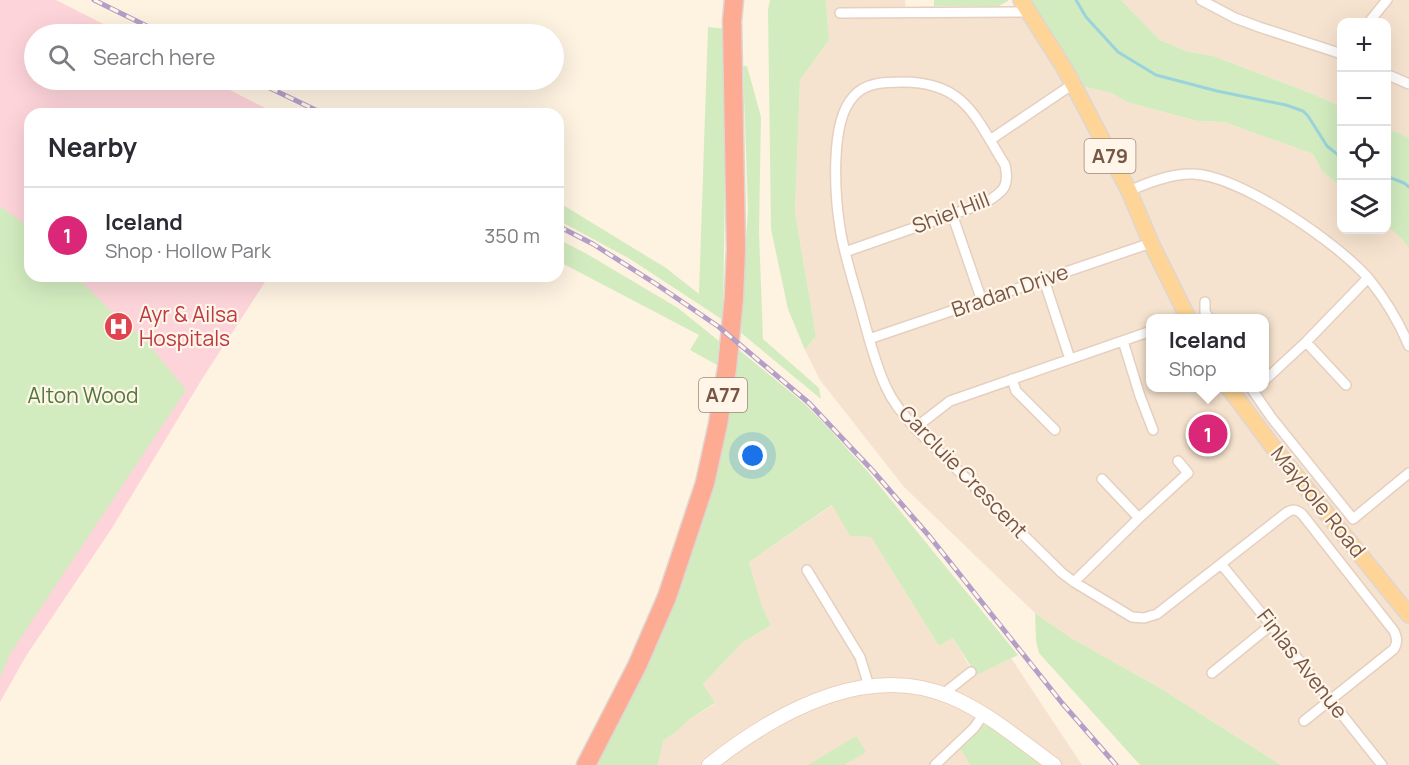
<!DOCTYPE html>
<html lang="en">
<head>
<meta charset="utf-8">
<style>
  body { margin:0; font-family:Manrope,sans-serif; background:#f2f2f3; color:#2b2b33 }
  .controls { position:absolute; right:18px; top:18px; display:grid; overflow:hidden; border-radius:12px; box-shadow:0 6px 24px #0002 }
  .controls button { width:54px; height:54px; display:grid; place-items:center; padding:0; border:0; border-bottom:2px solid #e1e1e2; background:#fff; color:#2b2b33; font:30px sans-serif }
  .you { position:absolute; left:753px; top:456px; width:21px; height:21px; margin:-15px; border:4px solid #fff; border-radius:50%; background:#1a73e8; box-shadow:0 0 0 9px #1a73e833 }
  .badge { display:grid; place-items:center; width:39px; height:39px; border-radius:50%; background:#db2777; color:#fff; font-size:20px; font-weight:700 }
  .pin { position:absolute; translate:-50% -50%; border:3px solid #fff; box-shadow:0 2px 6px #0006 }
  .popup { position:absolute; left:1146px; top:314px; width:123px; height:78px; box-sizing:border-box; display:grid; place-content:center; border-radius:12px; background:#fff; filter:drop-shadow(0 2px 4px #0005); font-size:20px; white-space:nowrap; color:#7c7c81 }
  .popup b { font-size:22px; color:#2b2b33 }
  .popup::after { content:''; position:absolute; left:50%; top:100%; margin-left:-12px; border:12px solid transparent; border-top-color:#fff }
  .list { margin:0; padding:0; list-style:none }
  h2 { display:flex; justify-content:space-between; align-items:center; height:78px; margin:0; padding:0 24px; font-size:26px }
  h2 small { font-size:20px; font-weight:400; color:#7c7c81 }
  .list li { display:grid; grid-template-columns:39px 1fr auto; gap:18px; align-items:center; box-sizing:border-box; height:96px; padding:0 24px; border-top:2px solid #e1e1e2 }
  .list b { display:block; font-size:22px; white-space:nowrap }
  .list p { margin:0; font-size:20px; white-space:nowrap; color:#7c7c81 }
  .list em { font-size:20px; font-style:normal; color:#7c7c81 }
  .icon { flex:none; width:33px; height:33px; fill:none; stroke:currentColor; stroke-width:2; stroke-linecap:round; stroke-linejoin:round }
  .map { position:relative; flex:none; width:1409px; height:765px; overflow:hidden }
  .search { position:absolute; background:#fff; box-shadow:0 6px 24px #0002; left:24px; top:24px; width:540px; height:66px; display:flex; align-items:center; gap:15px; box-sizing:border-box; padding:0 21px; border-radius:33px; color:#7c7c81; font-size:22px }
  .panel { position:absolute; background:#fff; box-shadow:0 6px 24px #0002; left:24px; top:108px; width:540px; height:174px; border-radius:18px }
  .map>svg:first-child { display:block }
  .residential { fill:#f6e3cf; fill-rule:evenodd }
  .medical { fill:#fdd4da }
  .green { fill:#d3ecbf }
  .lines { fill:none; stroke-linecap:round; stroke-linejoin:round }
  .stream { stroke:#9ad3db; stroke-width:3 }
  .street-casing { stroke:#e5cfbf; stroke-width:12 }
  .secondary-casing { stroke:#ead0bc; stroke-width:16 }
  .primary-casing { stroke:#ded6d3; stroke-width:18 }
  .highway-casing { stroke:#ded6d3; stroke-width:21 }
  .street { stroke:#fff; stroke-width:9 }
  .secondary { stroke:#fff; stroke-width:14 }
  .primary { stroke:#ffd597; stroke-width:15 }
  .highway { stroke:#fdab93; stroke-width:18 }
  .rail-casing { stroke:#b49fc8; stroke-width:5 }
  .rail { stroke:#fff6e9; stroke-width:3; stroke-dasharray:9; stroke-linecap:butt }
  .labels { text-anchor:middle; stroke-width:4.5; stroke-linejoin:round; paint-order:stroke }
  .shield { fill:#fff6e9; stroke:#a08677; stroke-width:1.5 }
  .shield-label { font-size:20px; font-weight:bold; fill:#775646 }
  .street-label { font-size:21px; fill:#775646; stroke:#fff6e9 }
  .health-label { font-size:21px; fill:#be3a42; stroke:#fff6e9; text-anchor:start }
  .park-label { font-size:21px; fill:#4f783b; stroke:#fff6e9 }
</style>
</head>
<body>
<div class="map">
<svg width="1409" height="765" viewBox="0 0 1409 765">
  <rect width="100%" height="100%" fill="#fef2e1"/>
  <path class="residential" d="M826 0H905L907 19 1029 12 1073 84 1111 93 1127 102 1167 113 1198 121 1224 122 1313 154 1322 171 1341 187 1342 230H1386L1387 226 1402 239 1409 249V765H1281L1155 685 1071 638 1035 613 904 487 820 380 805 350 816 336 795 212 800 80 829 40ZM1151 318H1265V388H1151Z
    M1121 0H1409V138L1387 128 1386 22H1342L1341 107 1313 94 1213 56 1186 51 1160 40Z
    M833 505 850 536 871 537 939 646 953 638 975 676 1011 658 1082 765H658L663 741 676 732 690 719 715 704 703 684 742 643 771 625 762 606 749 562Z"/>
  <path class="medical" d="M0 0H56L123 34H34V80H210L277 114H30V276H269L202 379 112 528 26 656 0 702Z"/>
  <path class="green" d="M770 0H826L829 40 800 80 795 212 816 336 805 350 788 309 771 229 768 9Z
    M934 0H1008V1L999 6H934Z
    M1021 0H1121L1160 40 1186 51 1213 56 1313 94 1341 107V187L1322 171 1313 154 1224 122 1198 121 1167 113 1127 102 1111 93 1073 84Z
    M708 27 727 29 723 320 630 259 558 220V202L666 268 699 294Z
    M743 66H747L761 117 759 232 763 339 819 388 821 399 740 332 748 210Z
    M1387 128 1409 138V249L1402 239 1387 226Z
    M0 206 30 228V276H71L85 285 113 313 146 341 186 390 10 654 0 678Z
    M558 239 587 254 678 308 719 341 717 365 690 350 699 335 558 261Z
    M738 349 806 405 832 432 869 473 1018 655 975 676 971 672 970 665 953 638 939 646 871 537 850 536 832 505 749 562 762 606 771 625 742 643 703 684 715 703 690 719 676 732 663 741 658 765H586L667 597 727 368Z
    M1035 613 1071 638 1155 685 1281 765H1140L1039 653 1036 641Z
    M986 725 993 727 1043 765H970L959 746 982 726Z
    M856 736 866 752 844 765H808Z"/>
  <g class="lines">
    <path class="stream" d="M1076 0 1086 17 1118 52 1156 75 1217 91 1286 105 1303 111 1308 116 1327 146 1342 158
      M1386 176 1404 183 1409 187"/>
    <defs>
      <path id="street" d="M1201 0 1235 18 1259 27 1342 54
        M840 13 1029 12
        M1369 22 1387 0
        M1386 74 1409 84
        M990 140 1073 84
        M1129 191C1149 182 1172 173 1194 174 1242 177 1338 243 1369 279 1385 299 1399 322 1409 346
        M952 214 982 301
        M845 252 985 203C1003 192 1010 187 1005 165 976 119 966 82 903 82 886 82 865 82 853 97 829 123 835 200 841 234 846 261 855 287 862 313 869 338 875 364 886 387 893 403 904 415 915 428L1062 573 1074 582 1132 617 1144 618 1157 614 1286 513C1293 509 1296 509 1302 514L1394 631C1397 638 1398 642 1394 649L1304 721
        M1044 280 1070 359
        M1205 302V312L1209 318
        M869 339 1151 243
        M1123 341 1140 396 1153 430
        M1306 342 1346 385
        M1012 379 1016 391 1055 430
        M1265 380 1306 342 1368 278
        M1251 388 1271 417 1353 519 1409 473
        M915 428 950 401 1151 331
        M1102 479 1139 518
        M1221 564 1271 625 1382 765
        M807 570 860 657 869 686
        M1074 582 1139 518 1188 473 1178 461
        M1212 673 1271 625
        M943 694 971 672
        M935 765 974 728 983 715"/>
      <path id="secondary" d="M709 765C776 712 866 661 951 697 987 712 1022 742 1054 765"/>
      <path id="primary" d="M1021 0 1063 66 1073 84 1129 191 1151 243 1188 318
        M1229 388 1276 451 1409 615"/>
      <path id="highway" d="M586 765 637 666 667 597 705 483 718 424 727 368 734 297 736 249 732 21 734 0"/>
    </defs>
    <use href="#street" class="street-casing"/>
    <use href="#secondary" class="secondary-casing"/>
    <use href="#primary" class="primary-casing"/>
    <use href="#highway" class="highway-casing"/>
    <use href="#street" class="street"/>
    <use href="#secondary" class="secondary"/>
    <use href="#primary" class="primary"/>
    <use href="#highway" class="highway"/>
    <defs>
      <path id="rail" d="M94 0 163 34
        M253 80 324 114
        M558 226 593 244 656 284 719 327 809 403 873 471 930 537 1062 703 1116 765"/>
    </defs>
    <use href="#rail" class="rail-casing"/>
    <use href="#rail" class="rail"/>
  </g>
  <defs>
    <symbol id="hospital-disc" viewBox="-11 -11 22 22"><circle r="9.5" fill="#e0444e" stroke="#fff6e9"/><path d="M-5-5h3v3.5h4V-5h3V5h-3V1.5h-4V5h-3Z" fill="#fff"/></symbol>
  </defs>
  <g fill-rule="evenodd">
    <use href="#hospital-disc" x="102" y="310" width="33" height="33"/>
  </g>
  <g class="labels">
    <g class="shield">
      <rect x="1084.5" y="139" width="51" height="34" rx="4.5"/>
      <rect x="699" y="378" width="48" height="34" rx="4.5"/>
    </g>
    <g class="shield-label">
      <text x="1110" y="163">A79</text>
      <text x="723" y="402">A77</text>
    </g>
    <g class="street-label">
      <text transform="translate(951 213) rotate(-21)" y="7">Shiel Hill</text>
      <text transform="translate(1010 291) rotate(-19)" y="7">Bradan Drive</text>
      <text transform="translate(963 472) rotate(46)" y="7">Carcluie Crescent</text>
      <text transform="translate(1318 502) rotate(51)" y="7">Maybole Road</text>
      <text transform="translate(1302 664) rotate(52)" y="7">Finlas Avenue</text>
    </g>
    <g class="health-label">
      <text x="139" y="322">Ayr &amp; Ailsa<tspan x="139" dy="24">Hospitals</tspan></text>
    </g>
    <g class="park-label">
      <text x="83" y="403">Alton Wood</text>
    </g>
  </g>
</svg>
<div class="controls">
<button>+</button>
<button>−</button>
<button><svg class="icon" aria-label="locate" viewBox="0 0 24 24"><circle cx="12" cy="12" r="6"/><path d="M12 2v4M12 18v4M2 12h4M18 12h4"/></svg></button>
<button><svg class="icon" aria-label="layers" viewBox="0 0 24 24"><path d="M12 4l9 5-9 5-9-5zM3 14l9 5 9-5"/></svg></button>
</div>
<div class="you"></div>
<div class="pin badge" style="left:1208px;top:434px">1</div>
<div class="popup"><b>Iceland</b>Shop</div>
<div class="search"><svg class="icon" aria-label="search" viewBox="0 0 24 24"><circle cx="10" cy="10" r="6"/><path d="M15 15l6 6"/></svg>Search here</div>
<section class="panel">
<h2>Nearby<small></small></h2>
<ul class="list">
<li><span class="badge">1</span><div><b>Iceland</b><p>Shop · Hollow Park</p></div><em>350 m</em></li>
</ul>
</section>
</div>
</body>
</html>
